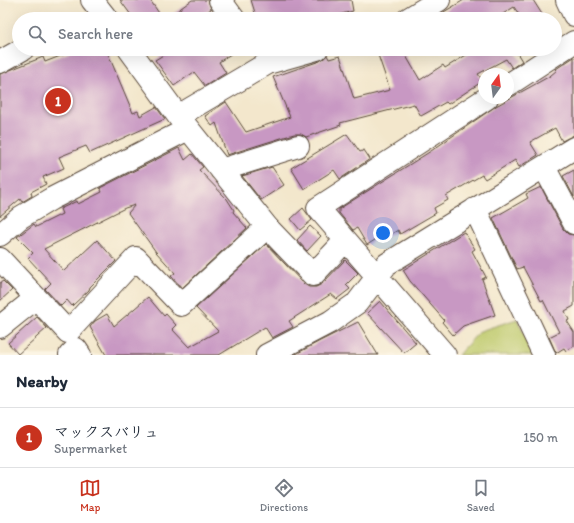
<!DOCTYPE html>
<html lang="en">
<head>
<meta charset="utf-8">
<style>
  body { margin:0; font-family:Itim,"Klee One",sans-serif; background:#f2f2f3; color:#1f2937 }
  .compass { position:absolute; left:478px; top:68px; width:36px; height:36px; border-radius:50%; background:#fff; box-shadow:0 4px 16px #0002; rotate:14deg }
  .you { position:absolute; left:383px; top:233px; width:14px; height:14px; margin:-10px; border:3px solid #fff; border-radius:50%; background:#1a73e8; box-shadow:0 0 0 6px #1a73e833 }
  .badge { display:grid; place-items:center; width:26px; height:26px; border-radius:50%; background:#c8321e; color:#fff; font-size:13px; font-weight:700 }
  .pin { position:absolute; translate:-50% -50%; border:2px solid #fff; box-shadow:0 1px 4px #0006 }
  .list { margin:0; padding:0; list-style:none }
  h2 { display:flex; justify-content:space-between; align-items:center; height:52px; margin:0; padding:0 16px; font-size:17px }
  h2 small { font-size:13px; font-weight:400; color:#747a83 }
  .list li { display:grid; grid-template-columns:26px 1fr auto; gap:12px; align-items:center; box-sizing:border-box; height:60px; padding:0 16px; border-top:1px solid #e0e1e3 }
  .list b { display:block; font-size:15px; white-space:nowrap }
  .list p { margin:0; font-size:13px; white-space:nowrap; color:#747a83 }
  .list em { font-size:13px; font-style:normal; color:#747a83 }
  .icon { flex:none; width:22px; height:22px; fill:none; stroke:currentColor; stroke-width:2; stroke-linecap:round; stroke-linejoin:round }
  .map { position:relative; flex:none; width:574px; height:355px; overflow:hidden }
  .search { position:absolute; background:#fff; box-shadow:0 4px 16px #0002; left:12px; right:12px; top:12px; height:44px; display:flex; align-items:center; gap:10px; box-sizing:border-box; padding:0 14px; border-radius:22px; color:#747a83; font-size:15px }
  .sheet { height:112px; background:#fff }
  nav { display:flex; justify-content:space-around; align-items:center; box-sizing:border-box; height:56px; border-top:1px solid #e0e1e3; background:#fff; font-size:11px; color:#747a83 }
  nav a { display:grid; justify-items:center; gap:2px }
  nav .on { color:#c8321e }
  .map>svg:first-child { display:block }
  .green { fill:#bdc96b; stroke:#7c7a44 }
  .building { fill:#c898c3 }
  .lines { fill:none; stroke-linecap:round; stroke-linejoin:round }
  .minor-casing { stroke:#574638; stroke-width:24 }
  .minor { stroke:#fff; stroke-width:22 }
</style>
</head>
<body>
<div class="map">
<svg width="574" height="355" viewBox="0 0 574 355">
  <rect width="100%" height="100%" fill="#fcf5e5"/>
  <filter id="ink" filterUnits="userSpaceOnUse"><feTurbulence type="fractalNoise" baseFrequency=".025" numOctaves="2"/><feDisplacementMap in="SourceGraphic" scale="8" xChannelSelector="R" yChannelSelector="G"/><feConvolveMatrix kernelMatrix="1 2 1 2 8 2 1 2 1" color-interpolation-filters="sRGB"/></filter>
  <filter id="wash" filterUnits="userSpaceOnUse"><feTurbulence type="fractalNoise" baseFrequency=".012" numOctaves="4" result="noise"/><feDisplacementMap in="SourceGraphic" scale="16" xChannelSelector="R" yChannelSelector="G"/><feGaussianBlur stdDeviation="0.9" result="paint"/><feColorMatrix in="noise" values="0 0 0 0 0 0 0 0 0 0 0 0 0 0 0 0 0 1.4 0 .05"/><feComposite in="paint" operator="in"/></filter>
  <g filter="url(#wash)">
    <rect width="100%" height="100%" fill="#f3e7cc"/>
    <path class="green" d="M517 319 534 355H458L480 331Z"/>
    <g id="blocks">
      <path class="building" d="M120 0H150L163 19H134Z
        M192 0H208L211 9 197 19H166Z
        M251 0H351L353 11 323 19H257Z
        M464 0H533L545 19H522L514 7 495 19H432Z
        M78 49H106L133 113 138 111 140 116 156 107 165 119 90 153 86 146 59 157 64 168 43 177 46 184 31 192 32 196 22 202 20 199 0 216V74L43 57 45 62Z
        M161 49H238L219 62 226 73 205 86 194 72 174 86 155 60 165 54Z
        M376 49H402L420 80 443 65 445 68 476 49H523L517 53 522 61 512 68 506 59 478 74 483 81 448 104 446 102 421 116 414 104 340 123 341 125 306 137 301 134H294L227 155 216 123 212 126 205 116 226 102 246 132 290 117 273 77 320 61 327 55 329 59 340 56 354 99 390 90Z
        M574 57V135L562 141 555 128 530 142 538 155 519 167 515 160 485 179 482 175 446 196 448 200 434 208 436 213 400 234 398 230 380 241 378 238 367 245 357 228 353 230 339 213V209L431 151 496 106 550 76 557 70 556 69Z
        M347 134 360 152 364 150 370 159 340 179 334 170 304 189 291 168Z
        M179 148 185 160 192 154 203 167 199 170 227 199 234 210 233 212 247 228 182 288 171 276 175 273 156 252 128 213 135 205 125 208 44 249 64 271 97 240 116 261 90 287 89 290 72 306 67 300 61 306 45 289 51 283 28 258 33 253 17 237 34 224 36 227 62 214 60 209 77 201 78 204 102 192 100 188Z
        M272 167 284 185 261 200 242 176Z
        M574 170V197L563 176Z
        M541 187 563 229 568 234 574 235V306L565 311 569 320 567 321 574 332V346L566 351 564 348 556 353 549 337 559 332 543 300 541 301 523 267 517 269 493 218 528 198 526 194Z
        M303 208 312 220 300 230 291 219Z
        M310 226 321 236 307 251 297 240Z
        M464 232 475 249 472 251 486 277 482 279 495 315 463 326 453 335 442 322 444 320 410 281 403 270Z
        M266 244 304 284 309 287H316L322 284 345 260 358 273 346 285 350 289 337 299 331 294 289 321 293 327 272 338 265 327 219 355H106L90 327 95 321 107 314 114 326 148 297 164 316 166 314 176 325 172 329 189 347 218 331 196 308Z
        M3 281 12 290 0 301V283Z
        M380 301 416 343 404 353 367 313Z
        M37 317 47 328 18 354 8 343Z
        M358 322 378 355H294L320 341Z"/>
    </g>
  </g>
  <g filter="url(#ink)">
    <use href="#blocks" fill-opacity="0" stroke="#574638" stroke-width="1"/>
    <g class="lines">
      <defs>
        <path id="minor" d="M92 0 107 19
          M220 0 234 19
          M567 0 574 15
          M408 19 439 0
          M129 49 178 116 267 227 313 275 345 241
          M0 62 23 49
          M508 85 574 42
          M178 116 268 63 317 49
          M544 167 574 223
          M221 170 298 146
          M475 209 544 355
          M0 235 21 217 51 199 188 129
          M0 259 68 332 136 258 181 305 267 227
          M0 327 36 298
          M70 355 76 349 80 355
          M267 355 330 322 357 303 387 264 574 148
          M445 355 318 208 487 98"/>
      </defs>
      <use href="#minor" class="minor-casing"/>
      <use href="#minor" class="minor"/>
    </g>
  </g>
</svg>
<svg class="compass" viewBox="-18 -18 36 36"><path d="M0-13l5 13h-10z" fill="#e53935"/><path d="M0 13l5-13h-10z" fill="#747a83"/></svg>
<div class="you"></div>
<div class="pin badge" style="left:58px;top:101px">1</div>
<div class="search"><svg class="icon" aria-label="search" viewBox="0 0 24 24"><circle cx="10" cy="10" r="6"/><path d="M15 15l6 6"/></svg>Search here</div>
</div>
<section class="sheet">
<h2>Nearby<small></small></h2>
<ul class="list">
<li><span class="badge">1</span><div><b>マックスバリュ</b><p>Supermarket</p></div><em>150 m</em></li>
</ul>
</section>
<nav>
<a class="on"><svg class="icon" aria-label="map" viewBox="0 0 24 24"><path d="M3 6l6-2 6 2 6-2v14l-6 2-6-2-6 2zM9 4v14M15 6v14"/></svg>Map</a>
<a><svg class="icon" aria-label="directions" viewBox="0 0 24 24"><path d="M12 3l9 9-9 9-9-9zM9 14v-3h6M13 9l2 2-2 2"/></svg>Directions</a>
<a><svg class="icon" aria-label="saved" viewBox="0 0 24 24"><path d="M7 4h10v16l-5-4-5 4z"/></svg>Saved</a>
</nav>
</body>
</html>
